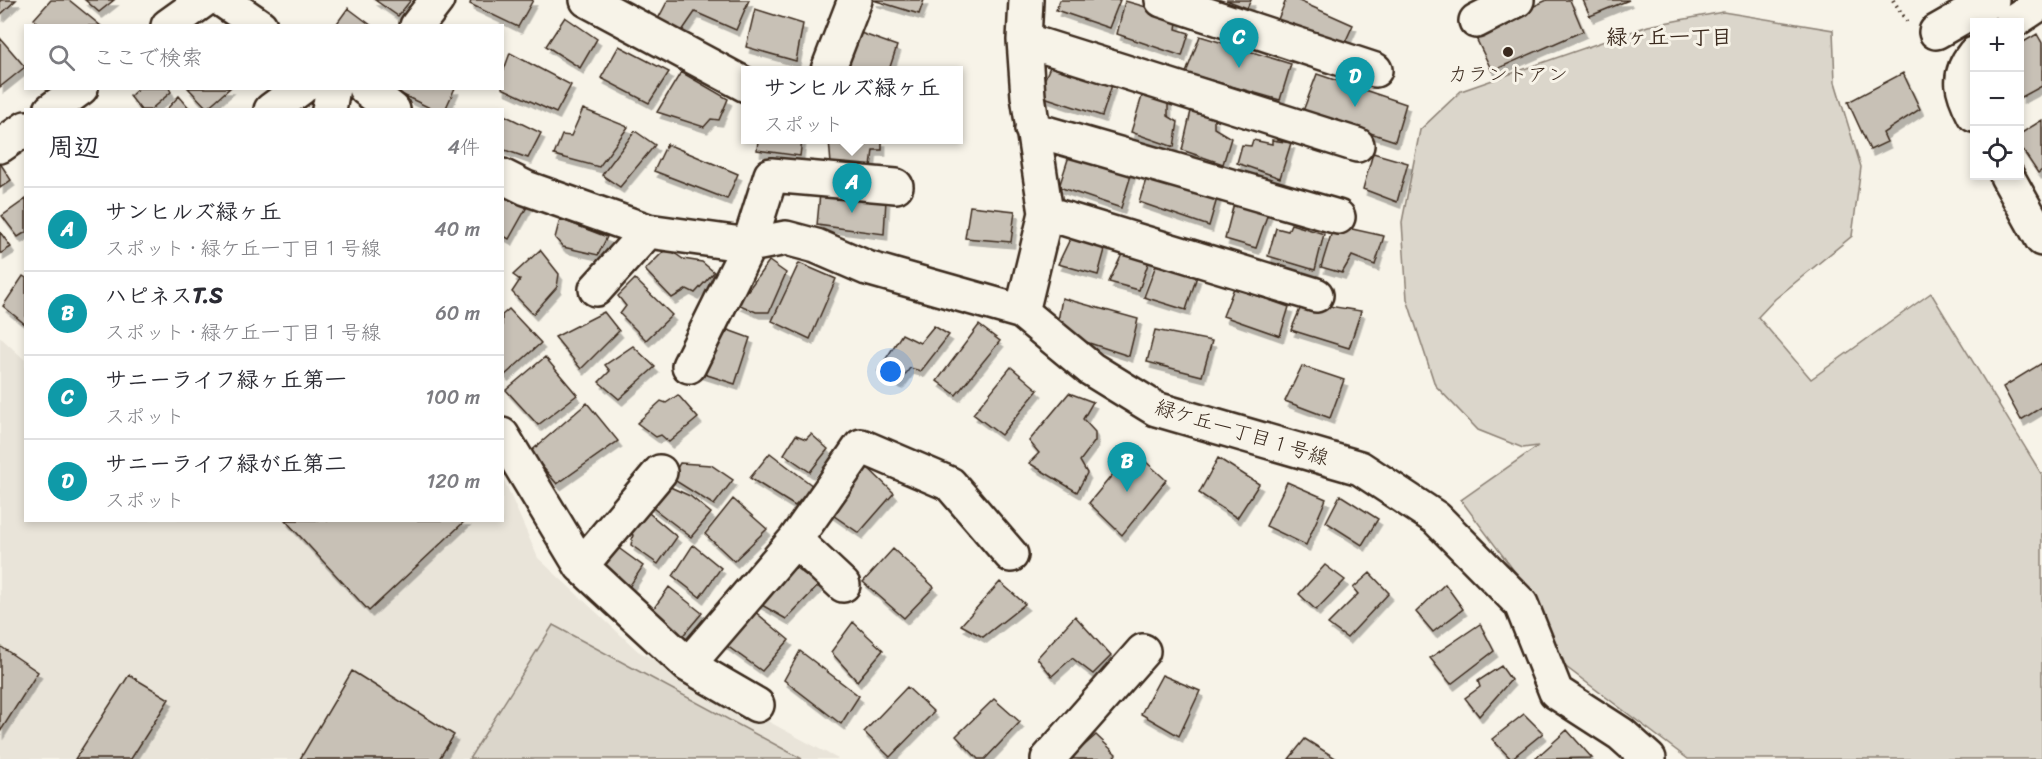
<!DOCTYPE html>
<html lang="ja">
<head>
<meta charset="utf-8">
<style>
  body { margin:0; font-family:Sriracha,"Klee One",sans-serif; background:#f7f7f7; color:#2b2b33 }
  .controls { position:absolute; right:18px; top:18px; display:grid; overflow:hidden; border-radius:0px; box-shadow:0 3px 9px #0003 }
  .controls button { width:54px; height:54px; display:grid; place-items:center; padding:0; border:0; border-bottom:2px solid #e1e1e2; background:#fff; color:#2b2b33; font:30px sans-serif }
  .you { position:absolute; left:891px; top:372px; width:21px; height:21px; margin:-15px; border:4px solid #fff; border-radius:50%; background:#1a73e8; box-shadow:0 0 0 9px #1a73e833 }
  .badge { display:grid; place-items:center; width:39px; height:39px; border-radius:50%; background:#111827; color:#fff; font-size:20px; font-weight:700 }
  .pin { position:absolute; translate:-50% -50px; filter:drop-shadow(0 2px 3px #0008) }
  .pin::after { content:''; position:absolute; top:32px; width:21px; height:18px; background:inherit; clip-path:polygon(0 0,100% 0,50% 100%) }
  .popup { position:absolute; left:741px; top:66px; width:222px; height:78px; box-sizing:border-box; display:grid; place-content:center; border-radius:0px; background:#fff; filter:drop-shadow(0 2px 4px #0005); font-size:20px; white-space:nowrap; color:#7c7c81 }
  .popup b { font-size:22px; color:#2b2b33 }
  .popup::after { content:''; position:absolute; left:50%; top:100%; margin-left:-12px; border:12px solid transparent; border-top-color:#fff }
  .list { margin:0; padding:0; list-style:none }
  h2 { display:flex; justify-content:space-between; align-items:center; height:78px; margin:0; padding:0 24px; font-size:26px }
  h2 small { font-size:20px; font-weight:400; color:#7c7c81 }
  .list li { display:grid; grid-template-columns:39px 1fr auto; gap:18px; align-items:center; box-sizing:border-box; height:84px; padding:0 24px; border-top:2px solid #e1e1e2 }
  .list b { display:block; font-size:22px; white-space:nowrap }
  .list p { margin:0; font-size:20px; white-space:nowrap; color:#7c7c81 }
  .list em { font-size:20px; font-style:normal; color:#7c7c81 }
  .icon { flex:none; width:33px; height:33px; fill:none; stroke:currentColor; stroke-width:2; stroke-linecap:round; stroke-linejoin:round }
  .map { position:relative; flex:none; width:2042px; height:759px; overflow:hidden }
  .search { position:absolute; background:#fff; box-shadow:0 3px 9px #0003; left:24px; top:24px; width:480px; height:66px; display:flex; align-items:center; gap:15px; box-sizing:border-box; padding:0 21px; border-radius:0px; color:#7c7c81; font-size:22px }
  .panel { position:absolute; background:#fff; box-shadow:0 3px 9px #0003; left:24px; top:108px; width:480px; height:414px; border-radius:0px }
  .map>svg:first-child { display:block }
  .built { fill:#e9e4d9 }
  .green { fill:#dbd6cb; stroke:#8b8074; stroke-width:1.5 }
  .building { fill:#c8c1b6; stroke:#3b2a1e; stroke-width:1.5; filter:url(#shadow) }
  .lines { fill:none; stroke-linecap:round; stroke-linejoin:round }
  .minor-casing { stroke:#3b2a1e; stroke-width:38 }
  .path { stroke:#3b2a1e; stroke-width:4; stroke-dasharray:1.5 4.5; stroke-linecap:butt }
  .minor { stroke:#f7f3e8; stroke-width:33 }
  .poi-dot { fill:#3b2a1e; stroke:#f7f3e8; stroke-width:2 }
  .labels { text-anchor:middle; stroke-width:6; stroke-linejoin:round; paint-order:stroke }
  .poi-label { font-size:20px; fill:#3b2a1e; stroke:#f7f3e8 }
  .street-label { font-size:20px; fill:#3b2a1e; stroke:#f7f3e8 }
  .neighbourhood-label { font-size:21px; font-weight:bold; fill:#3b2a1e; stroke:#f7f3e8 }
</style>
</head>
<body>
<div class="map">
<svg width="2042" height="759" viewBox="0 0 2042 759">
  <defs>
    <filter id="shadow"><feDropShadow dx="3.5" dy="6" stdDeviation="0" flood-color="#0004"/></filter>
  </defs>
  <rect width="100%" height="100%" fill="#f7f3e8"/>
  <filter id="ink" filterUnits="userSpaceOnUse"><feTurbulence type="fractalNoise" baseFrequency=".0167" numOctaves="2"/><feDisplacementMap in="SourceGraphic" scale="12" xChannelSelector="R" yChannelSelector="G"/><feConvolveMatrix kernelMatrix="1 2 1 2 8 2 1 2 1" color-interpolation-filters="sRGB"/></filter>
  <g filter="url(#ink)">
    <path class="built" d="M0 337 25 360 26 520H502L503 478 538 558 638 651 838 759H0Z"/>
    <path class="green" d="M1723 12 1833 30 1835 82 1861 167 1852 236 1775 299 1758 317 1811 379 1931 293 2042 475V759H1688L1566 667 1539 604 1461 500 1538 446 1523 448 1478 430 1435 385 1407 299 1402 222 1420 130 1461 91 1648 26Z
      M553 625 802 759H469Z"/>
    <path class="building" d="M0 0H16L0 15Z
      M51 0H69L101 26H39L34 19Z
      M85 0H114L99 12Z
      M375 0H411L398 16Z
      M471 0H533L518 27 470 4Z
      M668 0H749L736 30 695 12 680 34 657 21Z
      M873 0H924L919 14Z
      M1060 0H1120L1109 28 1056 10Z
      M1226 0H1251L1247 8Z
      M1286 0H1297L1353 25 1342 49 1276 24Z
      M1547 0H1570L1583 31 1492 71 1474 34Z
      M1583 0H1629L1590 16Z
      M1125 1 1178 16 1176 29 1189 33 1182 56 1117 34Z
      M348 8 372 26H335Z
      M755 9 803 24 796 61 746 47Z
      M565 17 597 39 580 68 546 46Z
      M855 31 897 46 889 70H853L844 67Z
      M2037 34 2042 43V86L2020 98V44Z
      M1200 36 1291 64 1280 100 1186 73Z
      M0 38 25 67 0 87Z
      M619 46 669 72 649 103 601 78Z
      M510 53 571 85 556 113 502 88V75Z
      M1052 62 1112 85 1102 116 1038 95Z
      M681 72 728 99 719 120 711 119 704 127 657 112Z
      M1903 73 1920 109 1883 133 1887 142 1870 150 1848 102Z
      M1317 74 1406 104 1395 141 1303 111Z
      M139 88H169L171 92 150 110H141L130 96Z
      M188 88H230L207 108Z
      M455 88 445 110H434L391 89Z
      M1143 93 1168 101V116L1178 122 1174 147 1131 132Z
      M179 96 191 110H166Z
      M583 109 628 127 599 167 554 155 562 135 571 136Z
      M1191 111 1214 117V128L1231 138 1223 164 1182 150Z
      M502 114 541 133 528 158 502 149Z
      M2042 120V170L2038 173 2020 146V134Z
      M635 131 655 145 620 187 602 175Z
      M758 140H802L800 156 757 150Z
      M829 140H882V150H873L871 167 831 164Z
      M1253 140 1272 144V140L1291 143 1280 178 1237 163 1242 145 1251 146Z
      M667 144 738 174 727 199 654 171Z
      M1070 153 1132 172 1121 208 1059 187Z
      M1373 153 1408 163 1397 202 1363 189Z
      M0 163 11 180 0 188Z
      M1147 176 1218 195 1209 226 1139 202Z
      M502 191 528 205 509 239 502 235Z
      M820 193 886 200 884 234 817 225Z
      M26 199V232L18 237 2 216Z
      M1234 203 1268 213 1256 248 1225 239Z
      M970 206 1015 211 1011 242 965 238Z
      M560 219 607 237 598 255 563 247 555 238Z
      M1291 224 1324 234 1315 270 1268 256 1276 228 1288 231Z
      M1334 225 1384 236 1375 265 1352 256 1342 273 1321 267Z
      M0 232 11 247 0 254Z
      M1072 235 1106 246 1098 275 1058 264Z
      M667 248 683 259 702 262 714 272 695 293 687 289 672 298 645 270Z
      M540 250 559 274 557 287 533 314 512 292 520 280 513 275Z
      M1123 252 1150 258 1139 290 1109 282Z
      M769 261 786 273 769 312H756L738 304Z
      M799 263 836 279 810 339 772 321Z
      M1156 265 1197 276 1186 310 1144 297Z
      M23 276 26 278V325L3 306Z
      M635 279 672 315 646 340 620 314 626 306 618 296Z
      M1234 288 1289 307 1280 336 1223 316Z
      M1062 298 1138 319 1129 356 1080 340 1058 321Z
      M1303 302 1361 311 1349 348 1291 330Z
      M509 309 541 343 505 375 502 372V315Z
      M604 312 619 331 581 369 555 337Z
      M979 325 1000 341 956 395 937 381Z
      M934 326 949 335 921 371 910 368 899 383 878 371 902 334 920 343Z
      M728 330 750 338 735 384 698 372Z
      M1155 330 1212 341 1202 376 1147 362Z
      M633 346 655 367 619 399 599 382 610 371 605 365Z
      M545 357 577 395 538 425 506 390Z
      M2042 363V407L2021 420 2003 387Z
      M1302 366 1344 380 1330 418 1285 401Z
      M1011 367 1038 390 1001 435 973 414Z
      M1069 393 1093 402 1083 419 1095 432V441L1080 461 1087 473 1077 492 1029 463 1039 453 1029 441Z
      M678 395 698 418 669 442 661 435 656 437 637 423 661 401 666 403Z
      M587 403 618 441 557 484 530 452Z
      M811 434 828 449 810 472 784 454 796 435 806 439Z
      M1133 450 1166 480 1122 535 1089 503Z
      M770 453 813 486 795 506 750 478Z
      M1218 458 1259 484 1237 518 1199 493Z
      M680 463 711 465 733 480 714 505 671 478Z
      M863 463 894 493 859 533 827 511Z
      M1287 482 1326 499 1306 545 1266 526Z
      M668 486 690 496 711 513 691 537 649 505Z
      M1340 495 1378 519 1362 545 1326 522Z
      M733 499 767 529 734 561 705 534Z
      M643 508 677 537 658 564 631 545 633 535 626 528Z
      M285 520H466L369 611Z
      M613 544 643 566 625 593 592 568Z
      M693 545 721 568 700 597 673 576Z
      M893 549 934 587 904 618 863 582Z
      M1325 565 1345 580 1316 610 1299 594Z
      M796 568 819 585 786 619 755 601 778 572Z
      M1370 573 1389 593 1347 638 1328 624 1358 594 1353 588Z
      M1000 582 1025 604 983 637 961 625Z
      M1445 584 1463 609 1433 632 1416 612Z
      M669 587 702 613 680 639 649 615Z
      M748 606 789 640 762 671 723 643Z
      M1075 616 1111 656 1093 674 1072 658 1052 676 1037 658Z
      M853 622 883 650 857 681 831 652Z
      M1480 624 1494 651 1451 684 1430 658Z
      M0 646 38 672 0 732Z
      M800 651 859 696 841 724 784 680Z
      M1501 666 1511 680 1479 716 1465 698 1480 687 1478 681Z
      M352 671 454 735 439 759H300Z
      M129 675 169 699 131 759H75Z
      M1162 675 1200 691 1179 736 1141 714Z
      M907 687 934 712 890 757 864 732Z
      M994 699 1020 722 985 759H978L956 736Z
      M1524 714 1543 733 1511 759 1492 739Z
      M1567 730 1592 758 1537 759 1536 758Z
      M1096 735 1116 754 1112 759H1069Z
      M1305 739 1337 759H1289Z"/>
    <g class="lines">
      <defs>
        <path id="minor" d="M222 0 260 26
          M587 0 746 85
          M1162 0 1375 70
          M1476 21 1517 0
          M2012 22 2042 2
          M168 26 204 0
          M417 26 437 0
          M1936 32 1992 0
          M1024 40 1357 145
          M1974 54C1956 76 1962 92 1974 115
          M828 70 855 0
          M365 88 393 110
          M51 110 81 88
          M271 110 301 88
          M329 110 333 88
          M1032 129 1338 217
          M0 146 26 128
          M502 176 526 188 648 231 749 245 786 238 816 246 867 268 1022 312 1091 369 1156 409 1360 468 1436 518 1521 604 1556 692 1621 734 1649 759
          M2007 176 2042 239
          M1046 213 1316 295
          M596 289 648 231
          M1022 312 1046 213 1028 96 1024 40 1026 0
          M689 366 749 245 771 175 896 186
          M502 435 581 566 688 665 757 705
          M795 540 843 585
          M581 566 660 472
          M688 665 795 540 861 446 950 484 1011 555
          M1048 759 1143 651"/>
      </defs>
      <use href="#minor" class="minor-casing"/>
      <path class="path" d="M1893 0 1907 22"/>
      <use href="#minor" class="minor"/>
    </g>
  </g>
  <circle class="poi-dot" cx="1508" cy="52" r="6"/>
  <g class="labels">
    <g class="poi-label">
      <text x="1508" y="81">カラントアン</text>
    </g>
    <g class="street-label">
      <text transform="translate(1242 432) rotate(17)" y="7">緑ケ丘一丁目１号線</text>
    </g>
    <g class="neighbourhood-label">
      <text x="1669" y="44">緑ヶ丘一丁目</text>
    </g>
  </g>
</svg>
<div class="controls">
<button>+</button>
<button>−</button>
<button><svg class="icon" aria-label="locate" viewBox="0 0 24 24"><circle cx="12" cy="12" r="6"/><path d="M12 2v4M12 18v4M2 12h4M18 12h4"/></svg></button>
</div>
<div class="you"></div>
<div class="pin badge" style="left:852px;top:213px;background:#0f9aa8">A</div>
<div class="popup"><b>サンヒルズ緑ヶ丘</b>スポット</div>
<div class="pin badge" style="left:1127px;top:492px;background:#0f9aa8">B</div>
<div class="pin badge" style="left:1239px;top:68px;background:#0f9aa8">C</div>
<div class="pin badge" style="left:1355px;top:107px;background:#0f9aa8">D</div>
<div class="search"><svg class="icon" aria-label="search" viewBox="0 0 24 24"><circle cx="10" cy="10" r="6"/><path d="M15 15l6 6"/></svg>ここで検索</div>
<section class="panel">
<h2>周辺<small>4件</small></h2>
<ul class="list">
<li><span class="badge" style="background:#0f9aa8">A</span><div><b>サンヒルズ緑ヶ丘</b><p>スポット · 緑ケ丘一丁目１号線</p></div><em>40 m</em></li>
<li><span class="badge" style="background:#0f9aa8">B</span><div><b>ハピネスT.S</b><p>スポット · 緑ケ丘一丁目１号線</p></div><em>60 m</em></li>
<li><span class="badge" style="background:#0f9aa8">C</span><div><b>サニーライフ緑ヶ丘第一</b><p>スポット</p></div><em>100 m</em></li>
<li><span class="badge" style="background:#0f9aa8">D</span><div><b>サニーライフ緑が丘第二</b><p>スポット</p></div><em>120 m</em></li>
</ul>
</section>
</div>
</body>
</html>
